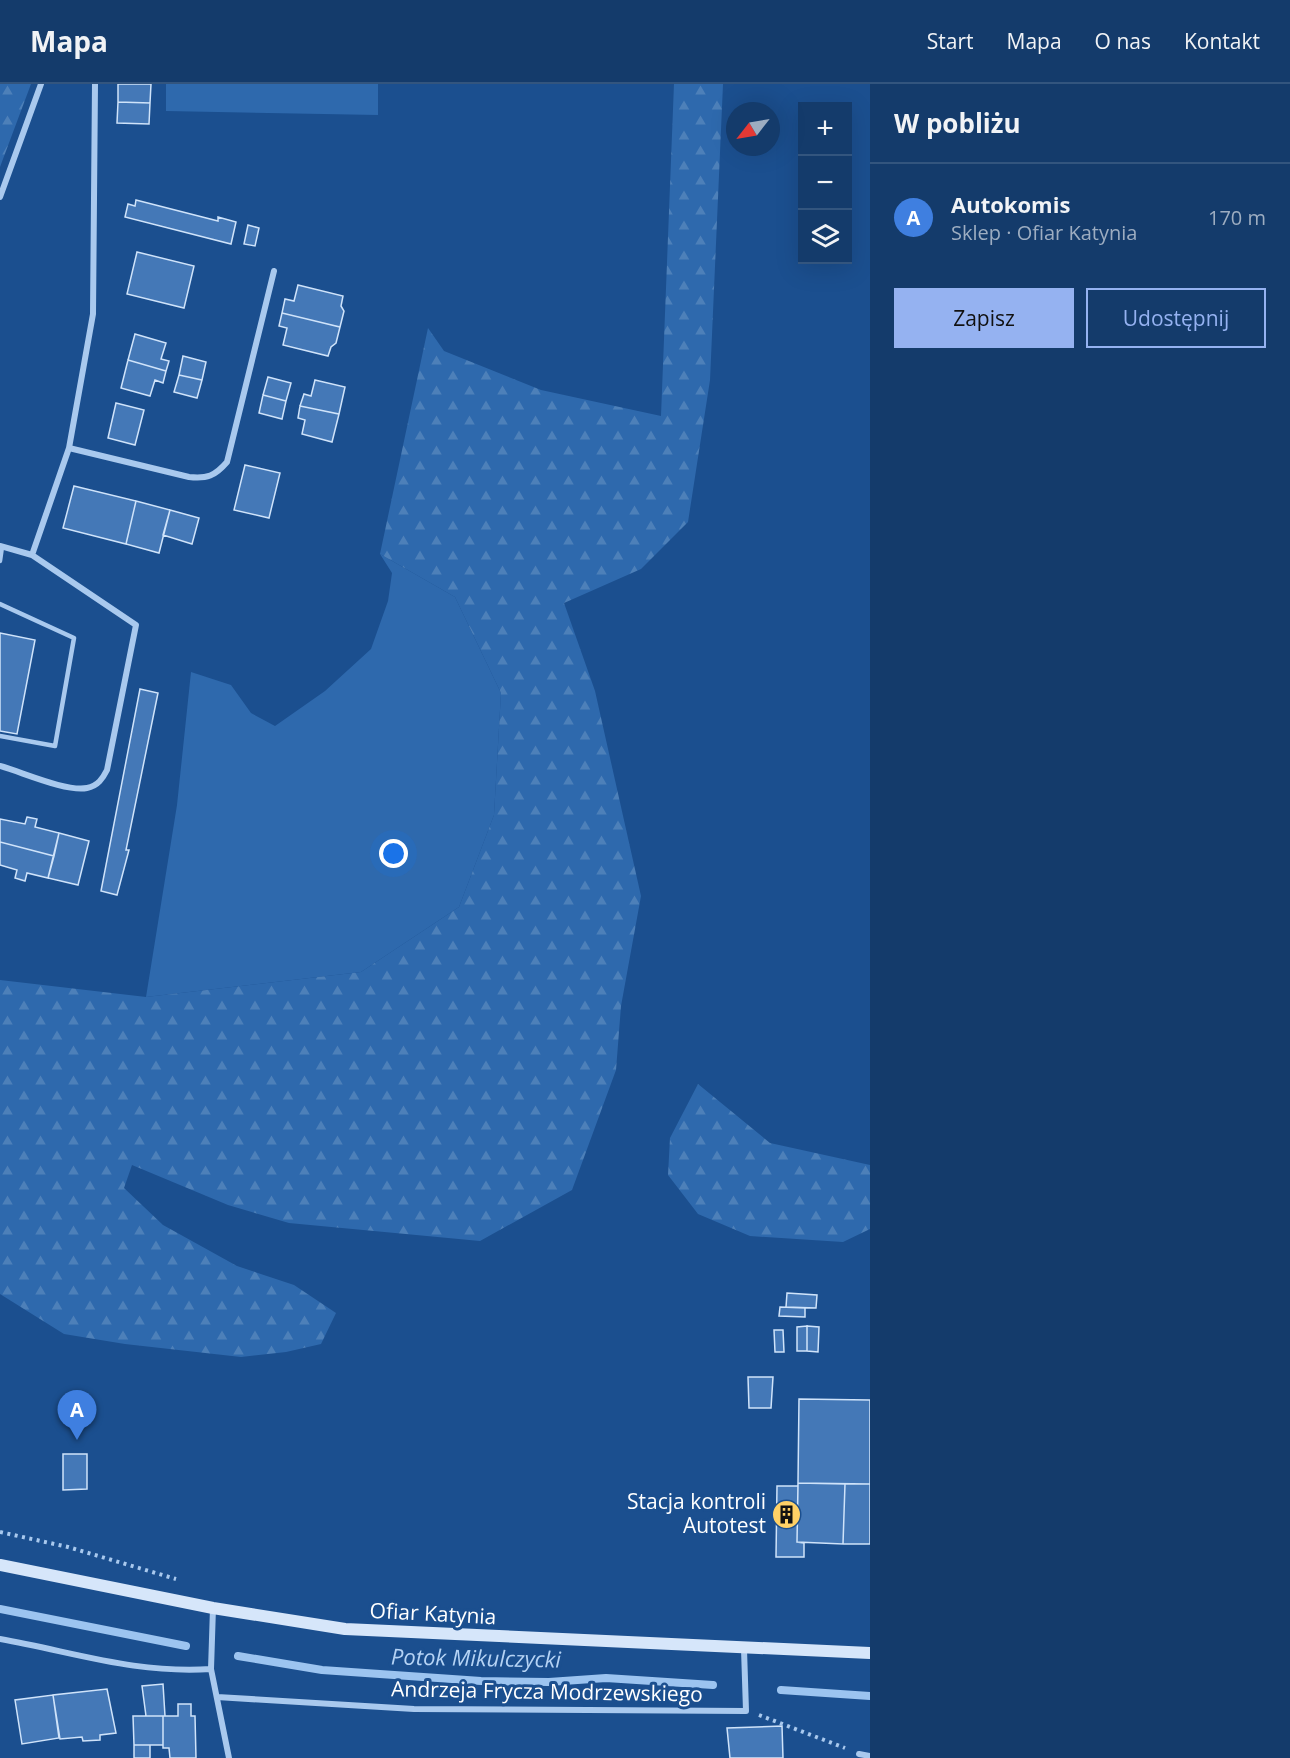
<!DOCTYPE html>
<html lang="pl">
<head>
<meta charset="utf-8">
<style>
  body { margin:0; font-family:"Open Sans",sans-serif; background:#1d4271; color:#f1f3f6 }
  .controls { position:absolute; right:18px; top:18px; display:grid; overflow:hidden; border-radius:0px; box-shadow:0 6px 24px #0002 }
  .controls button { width:54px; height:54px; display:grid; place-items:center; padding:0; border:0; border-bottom:2px solid #33557e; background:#143b6b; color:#f1f3f6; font:30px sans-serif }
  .compass { position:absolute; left:726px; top:18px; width:54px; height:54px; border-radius:50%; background:#143b6b; box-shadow:0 6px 24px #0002; rotate:239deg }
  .you { position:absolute; left:394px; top:770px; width:21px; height:21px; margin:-15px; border:4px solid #fff; border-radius:50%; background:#1a73e8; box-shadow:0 0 0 9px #1a73e833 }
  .badge { display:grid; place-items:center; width:39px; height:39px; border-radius:50%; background:#95b2f1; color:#fff; font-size:20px; font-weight:700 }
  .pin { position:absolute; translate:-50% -50px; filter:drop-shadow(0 2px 3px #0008) }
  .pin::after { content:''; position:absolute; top:32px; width:21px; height:18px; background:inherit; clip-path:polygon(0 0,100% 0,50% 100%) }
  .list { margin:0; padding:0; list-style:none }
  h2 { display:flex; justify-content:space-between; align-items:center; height:78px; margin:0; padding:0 24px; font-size:26px }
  h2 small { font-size:20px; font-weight:400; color:#9dadc1 }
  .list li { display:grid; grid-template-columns:39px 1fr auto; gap:18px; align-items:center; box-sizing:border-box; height:108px; padding:0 24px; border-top:2px solid #33557e }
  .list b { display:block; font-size:22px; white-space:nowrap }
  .list p { margin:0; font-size:20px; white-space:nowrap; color:#9dadc1 }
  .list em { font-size:20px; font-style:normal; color:#9dadc1 }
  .actions { display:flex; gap:12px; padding:18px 24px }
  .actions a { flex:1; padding:14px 0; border:2px solid #95b2f1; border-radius:0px; text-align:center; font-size:21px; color:#95b2f1 }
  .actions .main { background:#95b2f1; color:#111 }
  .icon { flex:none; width:33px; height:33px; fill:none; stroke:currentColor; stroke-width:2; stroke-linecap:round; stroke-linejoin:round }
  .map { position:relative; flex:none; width:870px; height:1674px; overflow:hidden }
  header { display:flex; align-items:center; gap:36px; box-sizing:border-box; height:84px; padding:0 30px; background:#143b6b; border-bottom:2px solid #33557e }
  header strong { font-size:28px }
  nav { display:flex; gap:33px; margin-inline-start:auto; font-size:21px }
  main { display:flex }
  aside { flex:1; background:#143b6b }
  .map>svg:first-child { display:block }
  .green { fill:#2e69ad }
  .forest { fill:url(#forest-firs) }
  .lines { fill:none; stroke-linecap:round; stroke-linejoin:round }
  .stream { stroke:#9cc4f0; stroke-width:8 }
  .building { fill:#4478b7; stroke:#cfe3fa; stroke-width:1.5 }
  .path { stroke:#a9c9ee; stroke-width:4; stroke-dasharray:3 4.5; stroke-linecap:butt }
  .lane { stroke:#a9c9ee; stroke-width:4.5 }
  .street { stroke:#a9c9ee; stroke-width:6 }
  .secondary { stroke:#d6e6fa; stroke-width:12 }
  .labels { text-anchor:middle; stroke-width:6; stroke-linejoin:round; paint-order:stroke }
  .poi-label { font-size:21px; fill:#fff; stroke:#1b4f8f; text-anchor:end }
  .street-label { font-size:21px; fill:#fff; stroke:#1b4f8f }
  .water-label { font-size:22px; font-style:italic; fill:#b5d3f5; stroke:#1b4f8f }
</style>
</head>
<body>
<header>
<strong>Mapa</strong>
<nav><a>Start</a><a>Mapa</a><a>O nas</a><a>Kontakt</a></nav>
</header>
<main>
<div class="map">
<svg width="870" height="1674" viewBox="0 0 870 1674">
  <defs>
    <pattern id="forest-firs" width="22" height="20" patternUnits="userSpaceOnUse" patternTransform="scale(1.5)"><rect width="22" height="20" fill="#2e69ad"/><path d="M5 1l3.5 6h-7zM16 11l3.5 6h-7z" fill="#4d80b9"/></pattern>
  </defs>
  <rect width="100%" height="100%" fill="#1b4f8f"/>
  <path class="green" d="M166 0H378V31L166 27Z
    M380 470 455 513 501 609 494 731 459 823 361 888 146 913 177 721 191 588 231 601 251 629 275 642 325 607 371 565 388 517 392 489Z"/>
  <path class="forest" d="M0 0H31L0 83Z
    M674 0H723L710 296 688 438 641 485 564 519 595 607 641 812 621 922 616 986 572 1106 480 1157 289 1139 228 1121 132 1081 124 1104 163 1141 237 1182 294 1201 336 1229 321 1260 286 1268 241 1273 125 1260 64 1250 0 1210V896L146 913 361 888 459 823 494 731 501 609 455 513 380 470 428 244 444 267 541 306 661 332Z
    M698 1000 770 1059 870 1081V1145L843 1158 750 1152 698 1130 668 1091 670 1054Z"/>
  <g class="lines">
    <path class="stream" d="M0 1525 186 1562
      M238 1572 322 1586 481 1597 549 1598 606 1594 713 1601
      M781 1606 870 1612"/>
  </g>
  <path class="building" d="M118 0H151L150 19 118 18Z
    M118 18 150 19 149 40 117 39Z
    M136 116 218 137V133L236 138 231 160 125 133 128 120 135 122Z
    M248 141 259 144 255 162 244 160Z
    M137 168 194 182 184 224 127 210Z
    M298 201 343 212 341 222 344 227 340 243 282 229 285 215 294 217Z
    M282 229 340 243 336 259 331 263 328 272 283 261 287 244 279 242Z
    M135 250 166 259 161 275 169 277 166 287 128 276Z
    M183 272 206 278 202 296 179 291Z
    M128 276 166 287 163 299 155 296 150 312 121 304Z
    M179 291 202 296 197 314 174 308Z
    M268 293 291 299 286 317 263 311Z
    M315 296 345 303 339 330 300 322 304 310 311 312Z
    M263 311 286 317 282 335 259 329Z
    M116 319 144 326 135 361 108 354Z
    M300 322 339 330 332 358 302 350 305 336 298 334Z
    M245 381 280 389 269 434 234 426Z
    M74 402 136 417 126 460 63 444Z
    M136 417 170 426 159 469 126 460Z
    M170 426 199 434 192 460 163 451Z
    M0 549 35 556 17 650 0 647Z
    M140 605 158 609 126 766H129L117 811 101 807Z
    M27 733 37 735 35 743 59 749 54 772 0 758V735L25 740Z
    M59 749 89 757 78 801 48 794Z
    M0 758 54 772 48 794 27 789 25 797 15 794 17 786 0 781Z
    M787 1209 817 1211 816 1224 786 1223Z
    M780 1223 805 1224V1233L779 1232Z
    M807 1242 819 1243 818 1268 807 1267Z
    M807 1242V1267H797V1243Z
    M774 1246H783L784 1268H775Z
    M748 1293H773L771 1324H749Z
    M799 1315 870 1316V1400L798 1399Z
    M63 1370H87V1405L63 1406Z
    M798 1399 845 1400 843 1460 797 1458Z
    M845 1400H870V1460H843Z
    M777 1402H798L797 1458 804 1459V1473H776Z
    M163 1600 165 1632H146L142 1602Z
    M107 1605 116 1649 100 1651V1656L83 1657 82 1653 60 1655 53 1611Z
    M53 1611 59 1654 22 1660 15 1616Z
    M178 1620H191V1632H195L196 1674H170L169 1664H163V1632H178Z
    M133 1632H163V1661H134Z
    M782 1642 783 1674H730L727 1644Z
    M134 1661H150V1674H134Z"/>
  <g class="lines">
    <path class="path" d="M0 1448 68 1463 176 1495
      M759 1631 845 1664"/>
    <path class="lane" d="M0 477 2 463
      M0 520 74 554 55 662 0 652"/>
    <path class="street" d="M0 113 41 0
      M69 364 189 393C207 395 215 392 227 378L274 187
      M0 462 32 471 136 541 107 686C103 694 98 702 87 704 66 708 22 688 0 682
      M32 471 69 364 93 230 95 0
      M213 1524 211 1585 229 1674
      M0 1555C74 1568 135 1590 211 1585
      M217 1613 414 1625 746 1627 744 1565
      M859 1670 870 1672"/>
    <path class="secondary" d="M0 1481 213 1524 345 1545 870 1569"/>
  </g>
  <defs>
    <symbol id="building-disc" viewBox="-11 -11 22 22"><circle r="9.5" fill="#ffd166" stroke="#1b4f8f"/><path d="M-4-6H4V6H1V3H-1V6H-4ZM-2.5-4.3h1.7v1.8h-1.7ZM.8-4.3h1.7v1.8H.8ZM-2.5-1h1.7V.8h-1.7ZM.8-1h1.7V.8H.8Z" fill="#111"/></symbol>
  </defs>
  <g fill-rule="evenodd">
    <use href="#building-disc" x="770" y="1414" width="33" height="33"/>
  </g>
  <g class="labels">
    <g class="poi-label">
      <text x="766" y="1425">Stacja kontroli<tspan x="766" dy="24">Autotest</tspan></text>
    </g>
    <g class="street-label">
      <text transform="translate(433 1530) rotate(3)" y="7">Ofiar Katynia</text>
      <text transform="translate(547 1608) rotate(1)" y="7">Andrzeja Frycza Modrzewskiego</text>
    </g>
    <g class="water-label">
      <text transform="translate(476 1574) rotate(1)" y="8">Potok Mikulczycki</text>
    </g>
  </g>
</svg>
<div class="controls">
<button>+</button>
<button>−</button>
<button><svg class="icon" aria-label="layers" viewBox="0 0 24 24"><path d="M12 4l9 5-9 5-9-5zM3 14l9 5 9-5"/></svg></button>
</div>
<svg class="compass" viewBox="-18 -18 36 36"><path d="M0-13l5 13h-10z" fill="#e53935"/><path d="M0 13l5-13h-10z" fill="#9dadc1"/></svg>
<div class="you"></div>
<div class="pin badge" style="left:77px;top:1356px;background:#3f7fe0">A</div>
</div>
<aside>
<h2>W pobliżu<small></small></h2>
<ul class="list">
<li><span class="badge" style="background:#3f7fe0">A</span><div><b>Autokomis</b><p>Sklep · Ofiar Katynia</p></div><em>170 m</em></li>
</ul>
<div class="actions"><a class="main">Zapisz</a><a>Udostępnij</a></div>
</aside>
</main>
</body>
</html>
